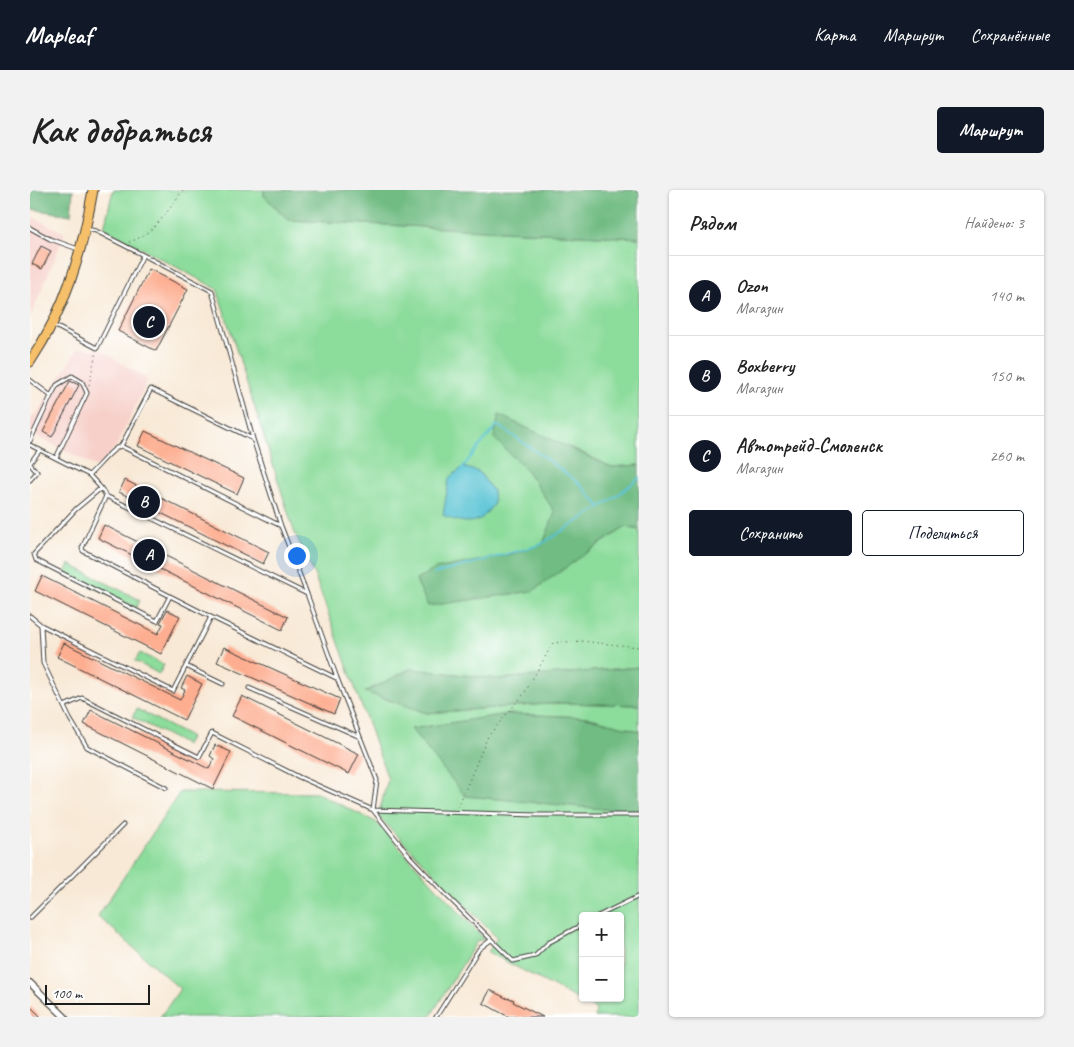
<!DOCTYPE html>
<html lang="ru">
<head>
<meta charset="utf-8">
<style>
  body { margin:0; font-family:Caveat,sans-serif; background:#f2f2f2; color:#222 }
  .controls { position:absolute; right:15px; bottom:15px; display:grid; overflow:hidden; border-radius:5px; box-shadow:0 1px 4px #0004 }
  .controls button { width:45px; height:45px; display:grid; place-items:center; padding:0; border:0; border-bottom:1px solid #e0e0e0; background:#fff; color:#222; font:25px sans-serif }
  .scale { position:absolute; left:15px; bottom:12px; width:105px; box-sizing:border-box; padding-left:5px; border:2px solid #1c1c1c; border-top:0; font-size:14px; line-height:18px; white-space:nowrap; color:#1c1c1c; -webkit-text-stroke:4px #fff; paint-order:stroke }
  .you { position:absolute; left:266px; top:365px; width:18px; height:18px; margin:-12px; border:4px solid #fff; border-radius:50%; background:#1a73e8; box-shadow:0 0 0 8px #1a73e833 }
  .badge { display:grid; place-items:center; width:32px; height:32px; border-radius:50%; background:#111827; color:#fff; font-size:16px; font-weight:700 }
  .pin { position:absolute; translate:-50% -50%; border:2px solid #fff; box-shadow:0 1px 5px #0006 }
  .list { margin:0; padding:0; list-style:none }
  h2 { display:flex; justify-content:space-between; align-items:center; height:65px; margin:0; padding:0 20px; font-size:21px }
  h2 small { font-size:16px; font-weight:400; color:#767676 }
  .list li { display:grid; grid-template-columns:32px 1fr auto; gap:15px; align-items:center; box-sizing:border-box; height:80px; padding:0 20px; border-top:1px solid #e0e0e0 }
  .list b { display:block; font-size:19px; white-space:nowrap }
  .list p { margin:0; font-size:16px; white-space:nowrap; color:#767676 }
  .list em { font-size:16px; font-style:normal; color:#767676 }
  .actions { display:flex; gap:10px; padding:15px 20px }
  .actions a { flex:1; padding:11px 0; border:1px solid #111827; border-radius:5px; text-align:center; font-size:18px; color:#111827 }
  .actions .main { background:#111827; color:#fff }
  .map { position:relative; flex:none; width:609px; height:827px; overflow:hidden; border-radius:5px }
  header { display:flex; align-items:center; gap:30px; box-sizing:border-box; height:70px; padding:0 25px; background:#111827; color:#fff }
  header strong { font-size:24px }
  nav { display:flex; gap:28px; margin-inline-start:auto; font-size:18px }
  .intro { display:flex; align-items:center; justify-content:space-between; box-sizing:border-box; height:120px; padding:0 30px }
  h1 { margin:0; font-size:35px }
  .button { padding:12px 22px; border-radius:5px; background:#111827; color:#fff; font-size:18px; font-weight:700 }
  main { display:flex; gap:30px; padding:0 30px }
  aside { flex:1; background:#fff; border-radius:5px; box-shadow:0 1px 4px #0004 }
  .map>svg:first-child { display:block }
  .built { fill:#f7d0ca }
  .green { fill:#8cdc9b; stroke:#547c5c; fill-rule:evenodd }
  .forest { fill:#71bc83; stroke:#466c50 }
  .water { fill:#59c3d4; stroke:#3a7078 }
  .lines { fill:none; stroke-linecap:round; stroke-linejoin:round }
  .stream { stroke:#59c3d4; stroke-width:2 }
  .building { fill:#fdae91 }
  .lane-casing { stroke:#3d3b38; stroke-width:5 }
  .street-casing { stroke:#3d3b38; stroke-width:8 }
  .primary-casing { stroke:#3d3b38; stroke-width:11 }
  .path { stroke:#3d3b38; stroke-width:1; stroke-dasharray:1 4; stroke-linecap:butt }
  .lane { stroke:#fff; stroke-width:3 }
  .street { stroke:#fff; stroke-width:5.5 }
  .primary { stroke:#f6c06b; stroke-width:9 }
</style>
</head>
<body>
<header>
<strong>Mapleaf</strong>
<nav><a>Карта</a><a>Маршрут</a><a>Сохранённые</a></nav>
</header>
<div class="intro"><h1>Как добраться</h1><a class="button">Маршрут</a></div>
<main>
<div class="map">
<svg width="609" height="827" viewBox="0 0 609 827">
  <rect width="100%" height="100%" fill="#fff"/>
  <filter id="ink" filterUnits="userSpaceOnUse"><feTurbulence type="fractalNoise" baseFrequency=".02" numOctaves="2"/><feDisplacementMap in="SourceGraphic" scale="10" xChannelSelector="R" yChannelSelector="G"/><feConvolveMatrix kernelMatrix="1 2 1 2 8 2 1 2 1" color-interpolation-filters="sRGB"/></filter>
  <filter id="wash" filterUnits="userSpaceOnUse"><feTurbulence type="fractalNoise" baseFrequency=".0096" numOctaves="4" result="noise"/><feDisplacementMap in="SourceGraphic" scale="20" xChannelSelector="R" yChannelSelector="G"/><feGaussianBlur stdDeviation="1.12" result="paint"/><feColorMatrix in="noise" values="0 0 0 0 0 0 0 0 0 0 0 0 0 0 0 0 0 1.4 0 .05"/><feComposite in="paint" operator="in"/></filter>
  <g filter="url(#wash)">
    <rect width="100%" height="100%" fill="#f8e9d6"/>
    <path class="built" d="M0 26 35 43 0 128Z
      M48 158 73 161 118 190 87 255 67 277 0 243V230L8 222Z"/>
    <path class="green" d="M83 0H234V6L259 30 609 48V275L581 277 542 258 464 248 497 281 526 322 513 354 478 365 559 361 596 337 609 340V477L470 489 380 479 335 502 397 523 531 513 609 515V541L556 527 478 524 382 539 573 619 609 620V827H565L566 819 458 762 467 748 348 626 358 589 284 384 264 341 187 99 74 38ZM553 726H590V808H553Z
      M39 374 110 410 106 418 35 383Z
      M110 463 134 475 129 484 105 471Z
      M107 519 160 547 156 555 102 527Z
      M150 602 287 603 346 632 454 749 447 751 400 827H130L150 799 68 726Z"/>
    <path class="forest" d="M0 0H43L41 25 0 19Z
      M234 0H609V48L259 30 234 6Z
      M469 225 581 277 609 275V340L596 337 559 361 503 401 398 416 386 390 405 379 478 365 513 354 525 322 497 281 464 248Z
      M609 477V515L531 513 397 523 335 502 380 479 470 489Z
      M478 524 556 527 609 541V620L573 619 435 606 381 539Z"/>
    <path class="water" d="M433 277 449 282 463 301 464 314C460 318 457 323 453 327 442 336 424 331 413 325L419 288Z"/>
    <g class="lines">
      <path class="stream" d="M432 278 467 235 510 264 550 294 570 317
        M404 384 510 355 583 309 609 288"/>
    </g>
    <g id="blocks">
      <path class="building" d="M11 56 21 61 12 79 2 74Z
        M119 79 158 99 126 161 88 141Z
        M40 191 49 195 22 247 13 242Z
        M115 241 214 288 207 304 108 256Z
        M95 290 239 362 233 374 89 302Z
        M74 335 258 427 252 440 68 348Z
        M12 386 128 444 133 434 130 433 137 420 150 426 131 464 5 401Z
        M34 453 150 510 155 500 151 498 157 486 172 494 154 530 27 467Z
        M194 457 310 509 304 524 187 472Z
        M212 506 329 564 319 584 202 526Z
        M61 520 179 579 184 569 180 566 185 555 201 562 183 599 54 534Z
        M460 800 478 809 479 808 484 810 483 812 513 827H479L453 813Z
        M0 816 11 827H0Z"/>
    </g>
  </g>
  <g filter="url(#ink)">
    <use href="#blocks" fill-opacity="0" stroke="#3d3b38" stroke-width="1"/>
    <g class="lines">
      <defs>
        <path id="lane" d="M0 38 20 49 48 59
          M113 65 182 101 223 249
          M23 135 67 158 113 65 66 41 56 39
          M0 190 21 206 27 195 42 186 52 192 57 203 26 268
          M0 251 21 206
          M0 255 59 285 71 298 46 319 4 364 6 370 127 431 140 406 181 427 143 501 11 435
          M91 256 121 199 223 249 251 336
          M0 273 10 260
          M0 274 7 282 0 290
          M59 285C67 278 83 257 91 256L251 336 277 404 76 306
          M71 298 76 306 52 358 53 361 140 406
          M277 404 307 488 347 590 343 620 380 667 417 706 483 771 505 766 518 753 553 734
          M0 426 11 435 13 473 40 529 57 557 136 598
          M181 427 306 488
          M156 476 193 494
          M219 498 330 547
          M34 516 52 508 169 567 182 543 269 587 343 620 507 625H609
          M568 726 609 706
          M0 728 93 635
          M406 827 449 759 461 750"/>
        <path id="street" d="M0 793 35 827"/>
        <path id="primary" d="M0 172C36 118 52 63 63 0"/>
      </defs>
      <use href="#lane" class="lane-casing"/>
      <use href="#street" class="street-casing"/>
      <use href="#primary" class="primary-casing"/>
      <path class="path" d="M99 52C125 44 138 20 153 0
        M59 195 66 162
        M428 617 458 546 494 504 523 453 550 451 609 457"/>
      <use href="#lane" class="lane"/>
      <use href="#street" class="street"/>
      <use href="#primary" class="primary"/>
    </g>
  </g>
</svg>
<div class="controls">
<button>+</button>
<button>−</button>
</div>
<div class="scale">100 m</div>
<div class="you"></div>
<div class="pin badge" style="left:119px;top:365px">A</div>
<div class="pin badge" style="left:114px;top:312px">B</div>
<div class="pin badge" style="left:119px;top:132px">C</div>
</div>
<aside>
<h2>Рядом<small>Найдено: 3</small></h2>
<ul class="list">
<li><span class="badge">A</span><div><b>Ozon</b><p>Магазин</p></div><em>140 m</em></li>
<li><span class="badge">B</span><div><b>Boxberry</b><p>Магазин</p></div><em>150 m</em></li>
<li><span class="badge">C</span><div><b>Автотрейд-Смоленск</b><p>Магазин</p></div><em>260 m</em></li>
</ul>
<div class="actions"><a class="main">Сохранить</a><a>Поделиться</a></div>
</aside>
</main>
</body>
</html>
